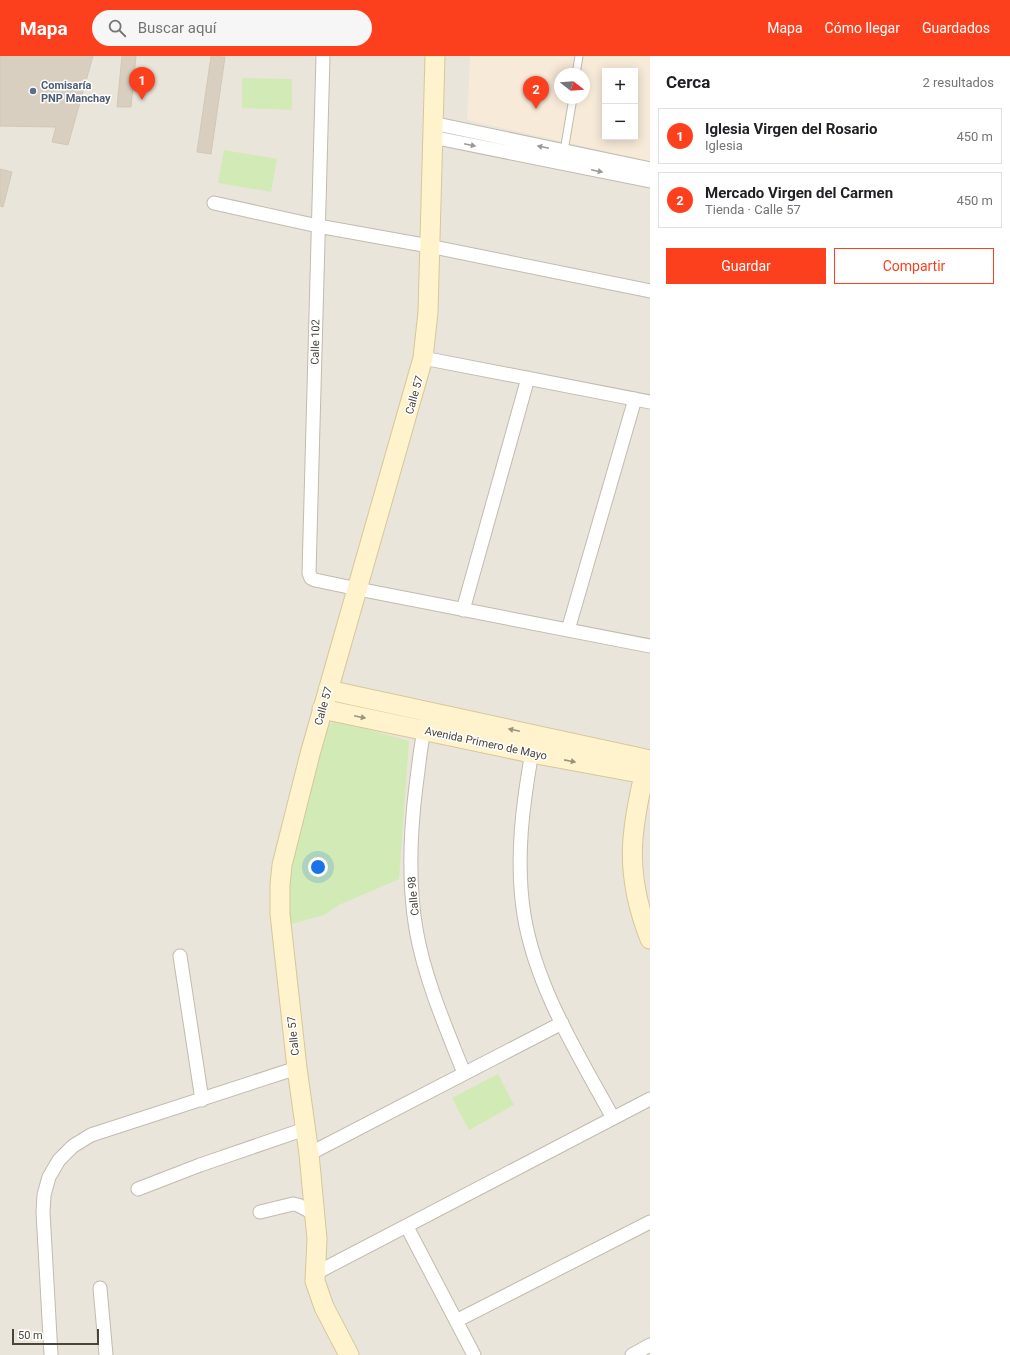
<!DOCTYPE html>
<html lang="es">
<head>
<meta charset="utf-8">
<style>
  body { margin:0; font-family:Roboto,sans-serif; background:#f6f6f6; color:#202124 }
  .controls { position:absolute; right:12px; top:12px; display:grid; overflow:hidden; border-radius:0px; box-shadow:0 2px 10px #0003 }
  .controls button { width:36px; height:36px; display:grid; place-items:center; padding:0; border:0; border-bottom:1px solid #e0e0e0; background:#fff; color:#202124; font:20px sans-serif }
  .compass { position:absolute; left:554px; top:12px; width:36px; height:36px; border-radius:50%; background:#fff; box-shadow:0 2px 10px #0003; rotate:107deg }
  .scale { position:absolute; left:12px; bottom:10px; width:87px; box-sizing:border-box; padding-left:4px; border:2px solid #4b4439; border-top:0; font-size:11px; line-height:14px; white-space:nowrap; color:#4b4439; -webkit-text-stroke:3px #fff; paint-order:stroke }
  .you { position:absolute; left:318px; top:811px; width:14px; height:14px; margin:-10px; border:3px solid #fff; border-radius:50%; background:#1a73e8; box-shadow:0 0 0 6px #1a73e833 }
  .badge { display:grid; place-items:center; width:26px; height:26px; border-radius:50%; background:#fc3f1d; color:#fff; font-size:13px; font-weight:700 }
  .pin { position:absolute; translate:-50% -33px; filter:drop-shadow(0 1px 2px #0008) }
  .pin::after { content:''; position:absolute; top:21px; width:14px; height:12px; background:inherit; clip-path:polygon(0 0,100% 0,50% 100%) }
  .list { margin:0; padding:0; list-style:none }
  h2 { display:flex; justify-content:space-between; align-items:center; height:52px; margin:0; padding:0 16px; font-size:17px }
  h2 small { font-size:13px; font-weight:400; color:#757577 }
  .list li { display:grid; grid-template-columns:26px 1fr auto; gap:12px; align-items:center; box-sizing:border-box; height:56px; margin:0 8px 8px; padding:0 8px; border:1px solid #e0e0e0; border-radius:0px }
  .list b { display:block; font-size:15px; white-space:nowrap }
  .list p { margin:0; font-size:13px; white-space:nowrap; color:#757577 }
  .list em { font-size:13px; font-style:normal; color:#757577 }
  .actions { display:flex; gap:8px; padding:12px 16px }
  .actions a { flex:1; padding:9px 0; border:1px solid #fc3f1d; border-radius:0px; text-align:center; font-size:14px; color:#fc3f1d }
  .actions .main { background:#fc3f1d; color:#fff }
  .icon { flex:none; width:22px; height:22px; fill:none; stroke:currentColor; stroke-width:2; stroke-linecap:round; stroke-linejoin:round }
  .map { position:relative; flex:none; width:650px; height:1299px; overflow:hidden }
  header { display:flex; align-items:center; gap:24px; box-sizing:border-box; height:56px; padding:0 20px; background:#fc3f1d; color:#fff }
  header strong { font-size:19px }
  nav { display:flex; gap:22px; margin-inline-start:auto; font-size:14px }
  .search { width:280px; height:36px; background:#f6f6f6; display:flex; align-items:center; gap:10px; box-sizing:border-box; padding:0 14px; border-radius:22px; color:#757577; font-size:15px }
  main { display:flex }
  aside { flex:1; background:#fff }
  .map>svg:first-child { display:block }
  .residential { fill:#eae5da; fill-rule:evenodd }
  .commercial { fill:#f7ead8; fill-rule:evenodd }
  .green { fill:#d2eab5 }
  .building { fill:#d8cfc1; stroke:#d3c7b4 }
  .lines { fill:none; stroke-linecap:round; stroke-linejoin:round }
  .lane-casing { stroke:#c2bbae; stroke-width:9 }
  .street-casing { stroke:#c2bbae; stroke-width:15 }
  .secondary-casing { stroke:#d6c79b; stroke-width:21 }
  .lane { stroke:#fff; stroke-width:7 }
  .street { stroke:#fff; stroke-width:13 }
  .secondary { stroke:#fff3cd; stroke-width:19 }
  .oneway { fill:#9c9892 }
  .oneway2 { fill:#9c937c }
  .service-dot { fill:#5c6f8a; stroke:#fff; stroke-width:1.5 }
  .labels { text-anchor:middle; stroke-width:3; stroke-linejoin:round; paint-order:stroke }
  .service-label { font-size:11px; font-weight:bold; fill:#4e5e75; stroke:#fff; text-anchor:start }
  .street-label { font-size:11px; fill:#4b4439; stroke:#fff }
</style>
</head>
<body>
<header>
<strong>Mapa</strong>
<div class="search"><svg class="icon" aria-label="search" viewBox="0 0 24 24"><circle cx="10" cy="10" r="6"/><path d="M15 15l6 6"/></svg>Buscar aquí</div>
<nav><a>Mapa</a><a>Cómo llegar</a><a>Guardados</a></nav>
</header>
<main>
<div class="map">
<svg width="650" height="1299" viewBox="0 0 650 1299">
  <rect width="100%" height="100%" fill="#f6f3ec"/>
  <path class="residential" d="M0 0H650V1299H0ZM605 15H635V81H605ZM560 18H584V42H560Z"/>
  <path class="commercial" d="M470 0H650V105L467 64ZM605 15H635V81H605ZM560 18H584V42H560Z"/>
  <path class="green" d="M242 22 292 23V54L242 52Z
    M224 94 277 103 271 136 218 127Z
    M334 664 409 685 399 823 339 849 324 859 288 869 287 811 321 680Z
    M498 1018 514 1049 469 1074 452 1042Z"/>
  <path class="building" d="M0 0H93L68 89 52 86 56 71 0 70Z
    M122 0H136L131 51H117Z
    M211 0 225 1 211 98 197 96Z
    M0 113 12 116 3 151 0 150Z"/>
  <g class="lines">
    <defs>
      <path id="lane" d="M576 18 579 0
        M564 95 573 42"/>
      <path id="street" d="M323 0 309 517 311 522 315 524 358 533 650 590
        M432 67 650 113
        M432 81 650 125
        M214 147 318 170 429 190 650 235
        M423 302 650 346
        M463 554 528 322
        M568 574 635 343
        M426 668C420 688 419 710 416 730 410 778 408 826 416 873 424 921 446 972 464 1017
        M533 690C523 746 515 802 524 859 536 932 578 998 613 1062
        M180 900 202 1044
        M309 1098 562 967
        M138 1133 200 1109 305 1073
        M260 1156 293 1148 298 1149 315 1158
        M407 1171 474 1299
        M316 1217 650 1043
        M100 1232 106 1299
        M456 1265 650 1166
        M51 1299 43 1156 44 1139 49 1121 59 1104 73 1090 91 1079 297 1012
        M632 1299 650 1289"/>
      <path id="secondary" d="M328 634 650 704
        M322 653 531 697 650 719
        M647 707C630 774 624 817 650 883
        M349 1299 324 1251 315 1225 317 1183 309 1098 297 1012 280 858V829L282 809 310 698 423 302 428 256 435 0"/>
    </defs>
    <use href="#lane" class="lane-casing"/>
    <use href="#street" class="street-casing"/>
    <use href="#secondary" class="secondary-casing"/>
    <use href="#lane" class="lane"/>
    <use href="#street" class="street"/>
    <use href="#secondary" class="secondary"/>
  </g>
  <defs><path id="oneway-solid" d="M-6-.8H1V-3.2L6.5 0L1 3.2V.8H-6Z"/></defs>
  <g class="oneway">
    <use href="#oneway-solid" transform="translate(470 89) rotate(12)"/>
    <use href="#oneway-solid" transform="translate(543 91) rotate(-168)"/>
    <use href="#oneway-solid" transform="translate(597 115) rotate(12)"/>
  </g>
  <g class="oneway2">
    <use href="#oneway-solid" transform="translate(360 661) rotate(12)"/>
    <use href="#oneway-solid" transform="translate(514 674) rotate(-168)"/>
    <use href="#oneway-solid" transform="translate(570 705) rotate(11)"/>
  </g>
  <circle class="service-dot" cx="33" cy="35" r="4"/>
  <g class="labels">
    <g class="service-label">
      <text x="41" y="33">Comisaría<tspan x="41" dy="13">PNP Manchay</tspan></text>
    </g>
    <g class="street-label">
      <text transform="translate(315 286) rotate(-89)" y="4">Calle 102</text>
      <text transform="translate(414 339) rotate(-74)" y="4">Calle 57</text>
      <text transform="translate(323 650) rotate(-74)" y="4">Calle 57</text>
      <text transform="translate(486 687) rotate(12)" y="4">Avenida Primero de Mayo</text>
      <text transform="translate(413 840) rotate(-95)" y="4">Calle 98</text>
      <text transform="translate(293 980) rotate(-96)" y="4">Calle 57</text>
    </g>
  </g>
</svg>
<div class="controls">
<button>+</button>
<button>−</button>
</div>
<svg class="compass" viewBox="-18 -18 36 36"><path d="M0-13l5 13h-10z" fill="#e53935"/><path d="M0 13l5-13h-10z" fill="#757577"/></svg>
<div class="scale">50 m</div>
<div class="you"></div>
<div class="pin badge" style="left:142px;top:44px">1</div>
<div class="pin badge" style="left:536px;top:53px">2</div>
</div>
<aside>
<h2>Cerca<small>2 resultados</small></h2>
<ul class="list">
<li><span class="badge">1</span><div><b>Iglesia Virgen del Rosario</b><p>Iglesia</p></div><em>450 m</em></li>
<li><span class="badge">2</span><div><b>Mercado Virgen del Carmen</b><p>Tienda · Calle 57</p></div><em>450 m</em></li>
</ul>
<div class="actions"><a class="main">Guardar</a><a>Compartir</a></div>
</aside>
</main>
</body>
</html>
